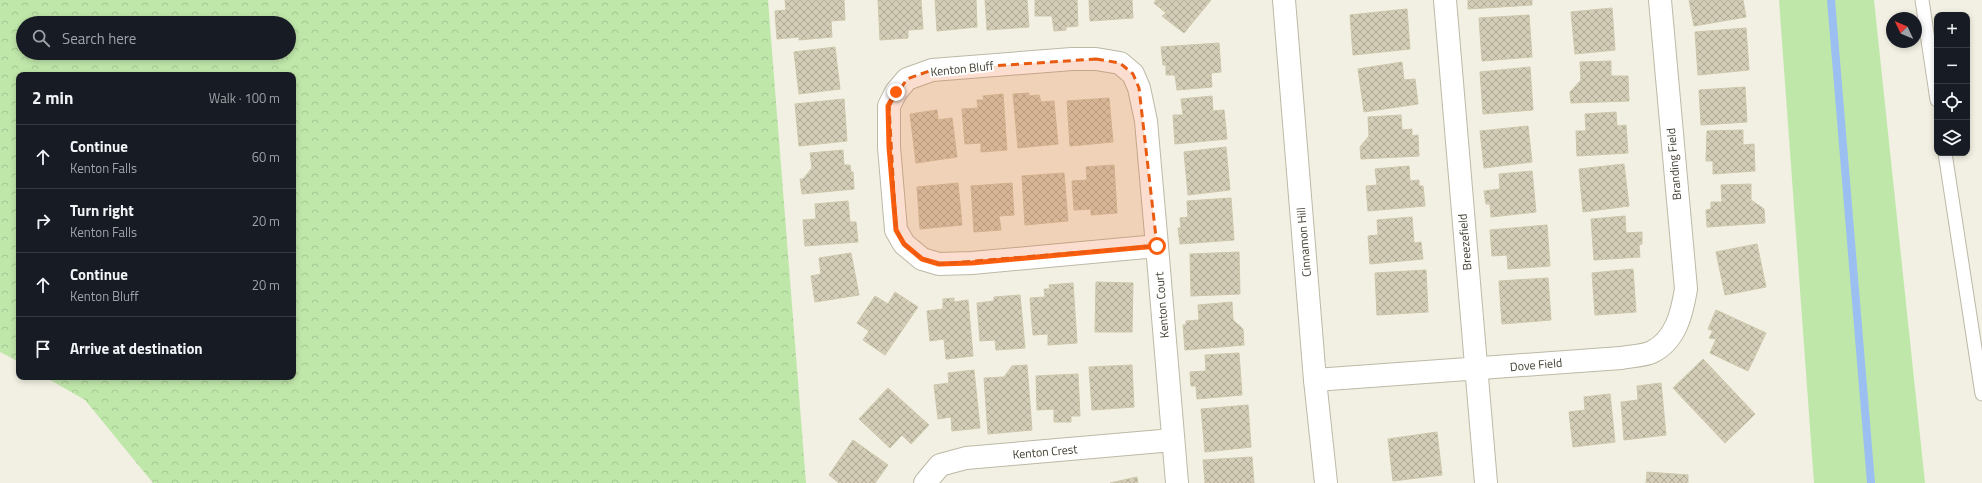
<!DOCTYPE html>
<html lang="en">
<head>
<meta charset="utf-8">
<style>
  body { margin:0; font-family:"Titillium Web",sans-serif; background:#242831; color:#f1f3f6 }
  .controls { position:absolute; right:12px; top:12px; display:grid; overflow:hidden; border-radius:8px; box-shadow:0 2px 6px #0003 }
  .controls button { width:36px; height:36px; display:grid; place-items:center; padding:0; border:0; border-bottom:1px solid #363941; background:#171b24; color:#f1f3f6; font:20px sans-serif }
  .compass { position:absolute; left:1886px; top:12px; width:36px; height:36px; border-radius:50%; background:#171b24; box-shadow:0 2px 6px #0003; rotate:314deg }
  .stop { position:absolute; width:12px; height:12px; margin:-9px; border:3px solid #fd5e0e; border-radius:50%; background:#fff }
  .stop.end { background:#fd5e0e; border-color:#fff; box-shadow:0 1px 4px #0008 }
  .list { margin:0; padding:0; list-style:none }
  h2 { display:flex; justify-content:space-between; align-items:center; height:52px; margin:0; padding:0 16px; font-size:17px }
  h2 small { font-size:13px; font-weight:400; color:#9ea1a6 }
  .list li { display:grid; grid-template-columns:26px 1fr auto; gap:12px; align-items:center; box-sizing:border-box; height:64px; padding:0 16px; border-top:1px solid #363941 }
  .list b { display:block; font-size:15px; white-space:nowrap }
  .list p { margin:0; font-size:13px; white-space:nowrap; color:#9ea1a6 }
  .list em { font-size:13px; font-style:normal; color:#9ea1a6 }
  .icon { flex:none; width:22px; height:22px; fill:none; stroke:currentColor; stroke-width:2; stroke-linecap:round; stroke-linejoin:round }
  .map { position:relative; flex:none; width:1982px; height:483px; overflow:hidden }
  .search { position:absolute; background:#171b24; box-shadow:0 2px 6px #0003; left:16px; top:16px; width:280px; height:44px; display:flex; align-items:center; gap:10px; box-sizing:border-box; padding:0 14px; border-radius:22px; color:#9ea1a6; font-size:15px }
  .panel { position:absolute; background:#171b24; box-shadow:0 2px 6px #0003; left:16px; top:72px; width:280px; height:308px; border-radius:8px }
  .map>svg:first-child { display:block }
  .green { fill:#c0e7aa }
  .forest { fill:url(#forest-crowns); fill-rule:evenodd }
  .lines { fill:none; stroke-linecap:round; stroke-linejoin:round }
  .stream { stroke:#9cbff1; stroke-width:8 }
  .building { fill:url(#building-cross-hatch); stroke:#cec7ab }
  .service-casing { stroke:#bdb9a5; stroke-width:15 }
  .minor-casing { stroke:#bdb9a5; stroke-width:24 }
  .tertiary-casing { stroke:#bdb9a5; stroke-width:24 }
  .service { stroke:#fff; stroke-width:13 }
  .minor { stroke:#fff; stroke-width:22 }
  .tertiary { stroke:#fff; stroke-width:22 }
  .route { stroke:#fd5e0e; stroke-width:5 }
  .marked { fill:#ea5b12; fill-opacity:0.2; stroke:#ea5b12; stroke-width:3; stroke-dasharray:8 5; stroke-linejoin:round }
  .labels { text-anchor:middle; stroke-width:4; stroke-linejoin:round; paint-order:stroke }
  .street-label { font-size:12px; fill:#434033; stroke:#fff }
</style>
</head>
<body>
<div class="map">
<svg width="1982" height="483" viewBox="0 0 1982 483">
  <defs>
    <pattern id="forest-crowns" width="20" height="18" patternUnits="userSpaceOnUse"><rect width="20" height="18" fill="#c0e7aa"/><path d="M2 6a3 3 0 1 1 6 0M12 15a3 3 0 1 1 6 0" fill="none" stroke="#a6c793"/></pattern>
    <pattern id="building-cross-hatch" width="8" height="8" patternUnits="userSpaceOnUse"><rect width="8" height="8" fill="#d3cdb8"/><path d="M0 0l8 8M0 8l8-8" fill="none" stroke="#ada896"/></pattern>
  </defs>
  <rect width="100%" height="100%" fill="#f1f0e2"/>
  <path class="green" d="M1779 0H1874L1925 483H1814Z"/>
  <path class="forest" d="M0 0H768L806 483H153L85 400 45 377H293V75H19V362L0 352ZM23 23H289V53H23Z"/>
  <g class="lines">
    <path class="stream" d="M1831 0 1871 483"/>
  </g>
  <path class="building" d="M785 0H844L845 20 831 21 832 37 799 40V37L777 39 775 11 786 10Z
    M878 0H921L923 29 908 30V38L880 40Z
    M935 0H976L977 27 937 31Z
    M985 0H1027L1029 27 987 30Z
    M1035 0H1077L1078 26 1066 27V30L1054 31 1052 16H1035Z
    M1089 0H1132L1133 18 1090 21Z
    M1156 0H1211L1184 33 1162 16 1166 13 1154 3Z
    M1468 0H1532V5L1468 9Z
    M1689 0H1743L1746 17 1694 26Z
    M1612 8 1615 50 1575 54 1571 12Z
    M1407 9 1410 49 1353 55 1350 15Z
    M1529 15 1532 57 1482 61 1479 18Z
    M1746 28 1749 70 1698 75 1695 32Z
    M1219 43 1221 72 1211 73 1212 87 1177 90 1175 75H1166V65H1163L1161 47Z
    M835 47 840 89 799 94 794 52Z
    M1611 61V76H1628L1629 101 1571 103 1570 92 1581 80 1580 62Z
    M1402 62 1404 80 1415 79 1418 104 1364 112 1358 69Z
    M1530 67 1533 110 1483 114 1480 72Z
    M1745 87 1747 122 1701 125 1699 90Z
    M1029 93V96L1039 95 1041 102 1054 101 1058 144 1018 148 1013 94Z
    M1003 94 1007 150 981 152V143L965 144 962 109 978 108 977 100H984L983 96Z
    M1212 96 1213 111 1224 110 1227 139 1175 144 1173 115H1183L1181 99Z
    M1109 98 1113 142 1070 146 1067 101Z
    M844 99 847 141 799 146 795 104Z
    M937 110 938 120 952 118 957 157 916 163 910 114Z
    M1616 112 1617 126 1626 125 1628 153 1577 156 1576 131H1586L1585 114Z
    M1401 115 1402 130 1412 129V136L1418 135 1419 156 1361 159 1360 147 1369 136 1368 117Z
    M1528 126 1532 162 1484 168 1480 131Z
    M1743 130V145L1754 144 1755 171 1713 174V161H1706L1707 131Z
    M1226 147 1230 190 1188 195 1184 152Z
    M843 150 844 165H850L851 172H853L854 189 802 194 800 179H803L812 168 810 153Z
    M1624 164 1629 206 1583 212 1579 169Z
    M1114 165 1117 213 1091 215V209L1074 210 1072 181 1087 180 1086 167Z
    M1409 166 1410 181 1419 180V186H1423L1425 206 1368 211 1366 186 1377 185 1375 169Z
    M1532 171 1536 212 1491 217 1490 204H1486L1484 191 1500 189 1499 174Z
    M1064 173 1068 221 1025 225 1022 176Z
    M958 183 962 225 920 229 917 187Z
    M1012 183 1014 215 999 216 1001 230 974 232 971 186Z
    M1751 184V200L1764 209 1765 223 1707 227 1706 210 1711 209V202H1722L1721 185Z
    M1231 198 1234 240 1180 244 1178 228H1181L1180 218 1188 217 1187 201Z
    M848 201 850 222H856L858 242 805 246 803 220 816 219 815 204Z
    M1625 216 1626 233 1642 232V244L1639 245 1640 257 1594 260 1591 219Z
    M1412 217 1414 243 1421 242 1423 259 1370 264 1368 236 1378 235 1377 220Z
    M1547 225 1550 266 1508 269 1507 255 1492 256 1490 230Z
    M1757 244 1766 287 1725 295 1716 252Z
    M1239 252 1240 294 1191 296 1190 254Z
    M851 253 859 295 815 302 811 276 821 274 819 258Z
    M1633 269 1636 312 1595 315 1592 273Z
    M1426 270 1428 312 1377 315 1375 273Z
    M1548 278 1551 320 1502 324 1499 281Z
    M1096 282 1133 283 1132 332H1095Z
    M1073 283 1077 343 1048 345V334L1033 335 1030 298 1045 297 1044 289H1050L1049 285Z
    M895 292 918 307 885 355 863 340 869 331 857 323 875 296 888 304Z
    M1020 295 1025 348 996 350 995 340 980 341 977 303 994 301V297Z
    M954 298V302L968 300 973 356 946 359 944 339 930 341 927 311 943 309V299Z
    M1232 302 1233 320 1243 329 1244 345 1185 350 1183 325H1186V321L1199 320 1198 305Z
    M1716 310 1766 333 1748 371 1710 353 1716 339 1709 338 1713 331 1708 329Z
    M1239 353 1242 395 1197 399 1196 386H1191L1190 372 1206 371 1205 355Z
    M1703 359 1755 414 1725 443 1673 388Z
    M1027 365 1032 430 988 434 984 378 1004 377 1012 366Z
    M1132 365 1134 407 1092 410 1089 367Z
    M974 370 980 428 952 431 951 417 938 419 934 385 949 383 948 373Z
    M1078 374 1080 416H1071V422H1054V409L1037 410 1036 376Z
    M1661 383 1666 435 1624 440 1621 402 1638 400 1637 386Z
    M888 388 929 425 911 444 902 435 890 448 859 419Z
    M1610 394 1615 442 1573 447 1569 412 1585 410 1584 397Z
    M1248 405 1251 447 1205 452 1201 409Z
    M1437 432 1442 475 1393 481 1388 439Z
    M853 440 888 465 875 483H839L829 475Z
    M1252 457 1254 483H1205L1203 460Z
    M1647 472 1688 475V483H1646Z
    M1137 477 1138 483H1110Z"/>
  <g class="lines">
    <defs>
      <path id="service" d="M1922 0 1937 100
        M1945 153 1982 394"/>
      <path id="minor" d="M1445 0 1486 483
        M1157 246 972 263 939 264 922 259 904 244 896 230 889 147V106L896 92 907 79 932 70 1072 59H1096L1120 63 1133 74 1139 88 1146 121 1157 246 1177 483
        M1315 380 1621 358C1630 356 1644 356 1652 352 1676 340 1682 313 1686 289L1660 0
        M925 483 940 465 966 458 1173 440"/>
      <path id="tertiary" d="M1284 0 1315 380 1326 483"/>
    </defs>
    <use href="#service" class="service-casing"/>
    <use href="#minor" class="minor-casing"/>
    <use href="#tertiary" class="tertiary-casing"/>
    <use href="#service" class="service"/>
    <use href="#minor" class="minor"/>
    <use href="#tertiary" class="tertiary"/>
  </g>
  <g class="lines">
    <path class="route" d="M896 92 888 106 889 147 896 230 904 244 922 259 939 264 972 263 1157 246"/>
  </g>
  <path class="marked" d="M1096 59 1120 63 1133 74 1139 88 1157 246 939 264 922 259 904 244 896 230 889 106 907 79 932 70Z"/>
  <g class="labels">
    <g class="street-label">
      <text transform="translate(962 69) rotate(-6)" y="4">Kenton Bluff</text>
      <text transform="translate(1674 164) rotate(-95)" y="4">Branding Field</text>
      <text transform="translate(1304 242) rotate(-95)" y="4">Cinnamon Hill</text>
      <text transform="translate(1465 242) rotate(-95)" y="4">Breezefield</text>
      <text transform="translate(1162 305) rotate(-95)" y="4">Kenton Court</text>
      <text transform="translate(1536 365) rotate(-5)" y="4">Dove Field</text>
      <text transform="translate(1045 452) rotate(-5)" y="4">Kenton Crest</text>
    </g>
  </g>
</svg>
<div class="controls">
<button>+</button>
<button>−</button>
<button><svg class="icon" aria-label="locate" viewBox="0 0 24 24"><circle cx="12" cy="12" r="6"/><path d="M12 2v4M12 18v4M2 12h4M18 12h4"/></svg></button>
<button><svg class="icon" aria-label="layers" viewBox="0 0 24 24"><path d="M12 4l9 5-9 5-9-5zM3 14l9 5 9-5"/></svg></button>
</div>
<svg class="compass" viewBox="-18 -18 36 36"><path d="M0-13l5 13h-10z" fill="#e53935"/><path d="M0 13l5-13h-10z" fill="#9ea1a6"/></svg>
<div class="stop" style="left:1157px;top:246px"></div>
<div class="stop end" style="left:896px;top:92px"></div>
<div class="search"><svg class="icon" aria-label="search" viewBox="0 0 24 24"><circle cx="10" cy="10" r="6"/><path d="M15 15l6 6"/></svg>Search here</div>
<section class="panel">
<h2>2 min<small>Walk · 100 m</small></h2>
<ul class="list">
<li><svg class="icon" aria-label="ahead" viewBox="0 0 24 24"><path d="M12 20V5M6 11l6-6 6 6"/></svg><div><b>Continue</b><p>Kenton Falls</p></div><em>60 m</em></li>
<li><svg class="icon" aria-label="right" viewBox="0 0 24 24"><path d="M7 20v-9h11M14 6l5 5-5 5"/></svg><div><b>Turn right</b><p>Kenton Falls</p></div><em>20 m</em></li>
<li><svg class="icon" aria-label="ahead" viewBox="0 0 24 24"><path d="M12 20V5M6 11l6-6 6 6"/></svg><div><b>Continue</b><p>Kenton Bluff</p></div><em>20 m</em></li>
<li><svg class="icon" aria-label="arrive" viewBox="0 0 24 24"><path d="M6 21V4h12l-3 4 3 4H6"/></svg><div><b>Arrive at destination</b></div></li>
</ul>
</section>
</div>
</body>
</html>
